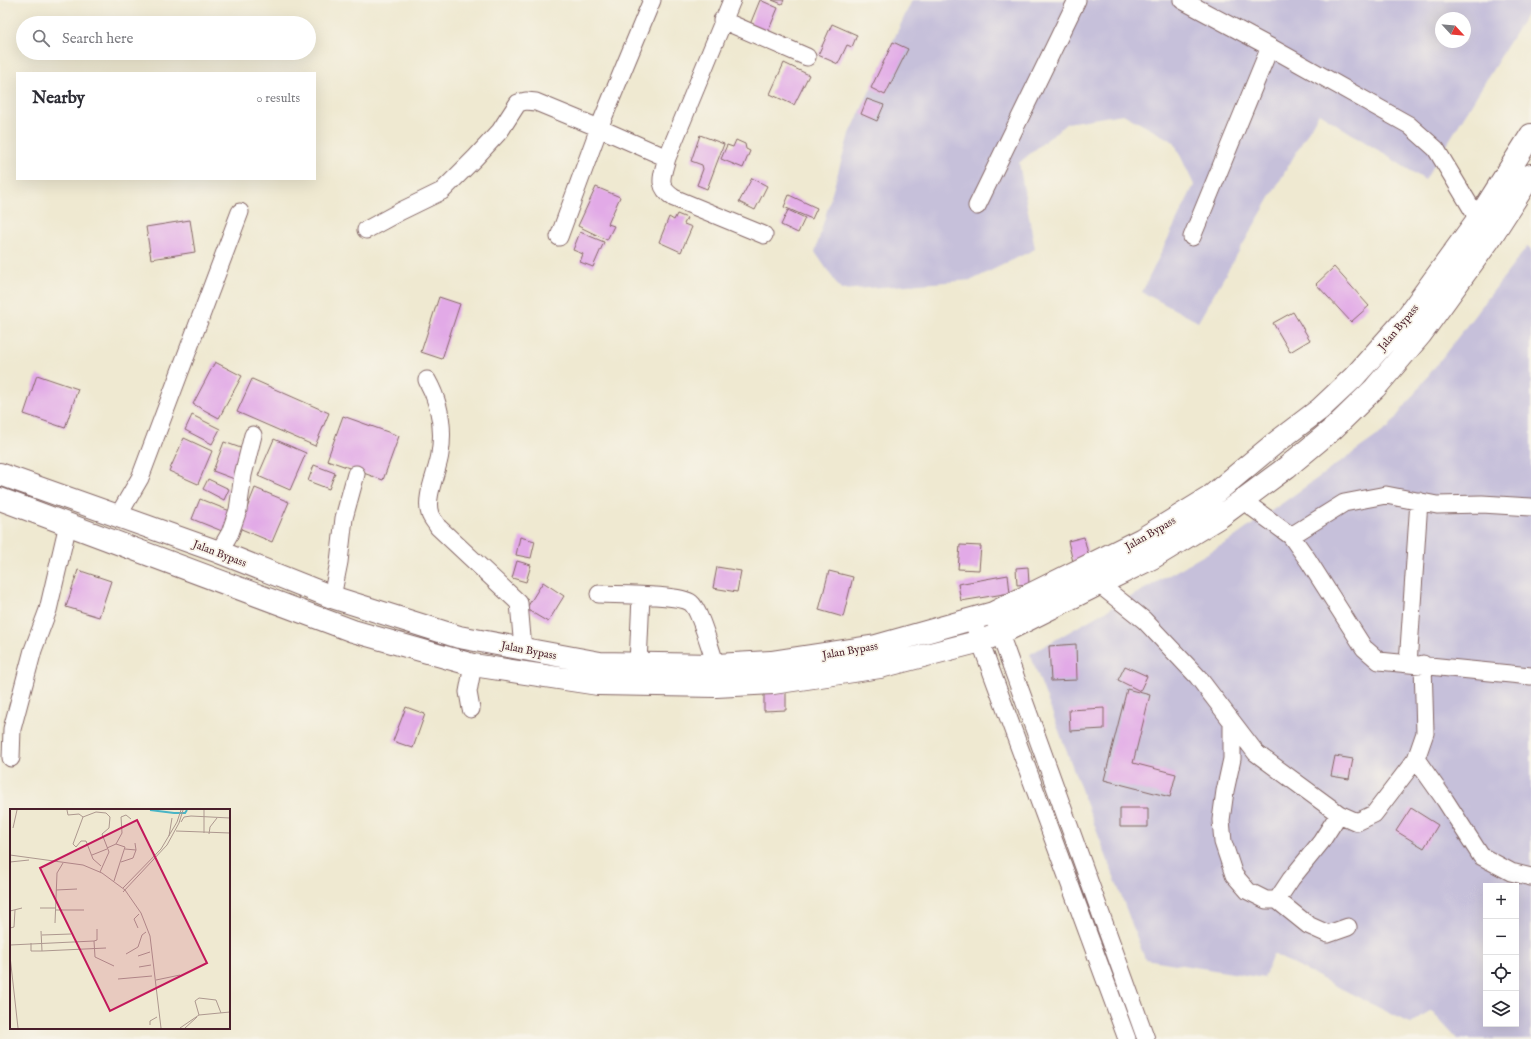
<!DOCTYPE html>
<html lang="en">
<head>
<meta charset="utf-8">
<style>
  body { margin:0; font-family:"IM FELL English",serif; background:#f7f7f7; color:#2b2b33 }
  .controls { position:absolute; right:12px; bottom:12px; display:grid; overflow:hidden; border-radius:0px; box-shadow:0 4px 16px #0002 }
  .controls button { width:36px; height:36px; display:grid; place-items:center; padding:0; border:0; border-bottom:1px solid #e1e1e2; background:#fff; color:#2b2b33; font:20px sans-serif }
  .compass { position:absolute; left:1435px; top:12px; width:36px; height:36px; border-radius:50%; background:#fff; box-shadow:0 4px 16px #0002; rotate:116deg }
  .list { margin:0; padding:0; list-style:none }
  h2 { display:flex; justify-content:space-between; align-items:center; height:52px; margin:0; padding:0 16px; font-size:17px }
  h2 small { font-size:13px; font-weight:400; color:#7c7c81 }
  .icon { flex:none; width:22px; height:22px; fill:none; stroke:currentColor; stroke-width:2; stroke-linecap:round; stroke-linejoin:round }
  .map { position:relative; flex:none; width:1531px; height:1039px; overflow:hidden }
  .search { position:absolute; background:#fff; box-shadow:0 4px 16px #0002; left:16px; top:16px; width:300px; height:44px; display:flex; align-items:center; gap:10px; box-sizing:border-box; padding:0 14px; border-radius:22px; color:#7c7c81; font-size:15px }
  .panel { position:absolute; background:#fff; box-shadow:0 4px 16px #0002; left:16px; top:72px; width:300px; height:108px; border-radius:0px }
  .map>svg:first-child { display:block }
  .industrial { fill:#c6c0da; fill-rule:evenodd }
  .building { fill:#e2aae7 }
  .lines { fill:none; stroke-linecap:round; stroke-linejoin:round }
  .minor-casing { stroke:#846665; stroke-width:19 }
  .highway-casing { stroke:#846665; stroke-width:24 }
  .minor { stroke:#fff; stroke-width:17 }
  .highway { stroke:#fff; stroke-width:22 }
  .labels { text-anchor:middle; stroke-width:3.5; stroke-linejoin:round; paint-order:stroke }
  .street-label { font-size:11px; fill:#4a1f2b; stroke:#f7f3e8 }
  .inset-river { fill:none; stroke:#49b5c6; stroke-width:2 }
  .inset-road { fill:none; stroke:#ad988f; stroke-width:1 }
  .view { fill:#c2185b; fill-opacity:0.15; stroke:#c2185b; stroke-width:2 }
  .inset-edge { fill:none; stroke:#4a1f2b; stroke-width:2 }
</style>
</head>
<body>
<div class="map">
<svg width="1531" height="1039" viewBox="0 0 1531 1039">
  <rect width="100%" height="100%" fill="#f7f3e8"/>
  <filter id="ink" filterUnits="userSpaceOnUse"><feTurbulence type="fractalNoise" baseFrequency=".025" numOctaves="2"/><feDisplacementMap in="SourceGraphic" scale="8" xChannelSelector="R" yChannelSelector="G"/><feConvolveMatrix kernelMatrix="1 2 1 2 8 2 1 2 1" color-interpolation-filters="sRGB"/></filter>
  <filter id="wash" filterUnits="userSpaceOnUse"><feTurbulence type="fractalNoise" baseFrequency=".012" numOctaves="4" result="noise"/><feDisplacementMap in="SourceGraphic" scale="16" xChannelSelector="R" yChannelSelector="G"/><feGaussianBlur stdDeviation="0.9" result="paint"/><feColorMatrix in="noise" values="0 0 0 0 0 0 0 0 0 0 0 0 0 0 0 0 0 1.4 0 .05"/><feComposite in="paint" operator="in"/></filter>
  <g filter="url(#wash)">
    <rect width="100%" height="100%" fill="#efe9d1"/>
    <path class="industrial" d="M912 0H1531V7L1425 180 1319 113 1198 322 1142 292 1194 185 1174 142 1123 114 1067 123 1019 163 1035 249 972 280 841 290 815 252 848 138ZM1441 18H1465V42H1441Z
      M1527 247 1531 249V1039H1457L1431 1011 1411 1024 1273 954 1264 978 1145 959 1030 654 1229 541 1388 428ZM1486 886H1516V1024H1486Z"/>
    <g id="blocks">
      <path class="building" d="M760 0 778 8 767 34 749 27Z
        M772 0H784L782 4Z
        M832 24 857 35 852 47 847 45 838 64 818 55Z
        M893 42 908 49 885 95 871 88Z
        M784 63 809 75 794 105 770 94Z
        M867 99 884 105 877 121 861 114Z
        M700 135 724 144 707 189 697 185 703 169 702 165 691 161Z
        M736 140 745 144 746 149 750 151 743 168 721 159 727 145 733 147Z
        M752 178 767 186 755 210 739 202Z
        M596 187 620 197 608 224 614 226 607 240 578 226Z
        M789 195 817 208 812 219 784 207Z
        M788 210 805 218 798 233 781 225Z
        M677 214 687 218 684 224 692 227 681 252 659 242 669 217 674 220Z
        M190 220 195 252 151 259 146 227Z
        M580 232 604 242 593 267 580 262 583 254 573 250Z
        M1334 267 1369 306 1351 322 1316 284Z
        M439 297 460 304 442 359 421 352Z
        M1293 312 1310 340 1290 352 1273 323Z
        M215 362 242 376 219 418 193 404Z
        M37 375 78 389 65 428 24 414Z
        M252 379 329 413 315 446 237 412Z
        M192 415 220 429 212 444 185 430Z
        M343 416 399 436 383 480 327 460Z
        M184 438 212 451 198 484 169 471Z
        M274 439 306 453 290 490 258 476Z
        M224 442 249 451 237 480 213 471Z
        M314 465 335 473 329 489 308 481Z
        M208 479 229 489 224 500 203 489Z
        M255 488 289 502 272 542 239 528Z
        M200 499 235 513 227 533 192 519Z
        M520 537 535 541 531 558 516 555Z
        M1084 537 1089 558 1073 562 1068 541Z
        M960 545 981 546 979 570 958 569Z
        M517 561 531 565 526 582 512 578Z
        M717 567 741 571 737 592 713 588Z
        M1028 567 1029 584 1017 585 1016 568Z
        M78 570 111 581 99 617 66 607Z
        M829 571 853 577 843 617 819 610Z
        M1008 575 1010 593 961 601 958 584Z
        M543 582 564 596 548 622 526 609Z
        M1076 644 1077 680 1051 681 1049 646Z
        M1125 666 1147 676 1140 691 1118 680Z
        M1127 689 1150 695 1133 763 1176 774 1170 797 1104 780Z
        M764 690H786V710L764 711Z
        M406 707 425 714 413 748 393 741Z
        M1104 708V729L1070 731 1069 710Z
        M1335 756 1353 759 1349 779 1331 776Z
        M1120 808H1148V827H1120Z
        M1411 808 1438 825 1424 848 1396 831Z"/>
    </g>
  </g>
  <g filter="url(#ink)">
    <use href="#blocks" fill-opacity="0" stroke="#846665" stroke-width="1"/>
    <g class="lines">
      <defs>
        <path id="minor" d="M1182 0 1270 47 1409 125 1436 149 1478 219
          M722 20 807 57
          M667 158C662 176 656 186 674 198L764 235
          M977 206 1077 0
          M366 230 401 211 442 191 475 158 500 131 518 103 526 101 536 102 599 128 667 158 732 0
          M559 237 599 128 652 0
          M1192 237 1270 47
          M427 380C440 403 444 428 440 454 438 471 424 497 430 514 431 518 436 523 438 527L519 603 523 649
          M1242 500 1291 536 1308 560 1364 648 1379 661 1531 676
          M118 516 140 478 240 212
          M1291 536 1344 503 1386 495 1437 505 1482 504 1531 507
          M219 552 230 533 238 510 243 475 253 435
          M1099 584 1144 620 1198 677 1256 753 1339 814 1357 822 1374 814 1416 759 1425 733 1423 664
          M599 594C616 595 680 594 691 603 700 610 711 652 716 665
          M332 597 339 562 344 518 356 474
          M972 619 1127 1039
          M996 623 1146 1039
          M638 664 641 596
          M1408 664 1419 501
          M471 709 468 692 473 665
          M1232 723V759L1225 791 1221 820 1223 842 1234 875 1248 891 1266 900H1277
          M11 758 12 729 33 650 48 610 68 524
          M1416 759 1445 800 1481 856 1511 872 1531 877
          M1339 814 1321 842 1291 879 1277 900 1308 925 1328 934 1348 927"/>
        <path id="highway" d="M0 474 219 552 332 597 459 637 600 663 716 665 771 662 876 646 993 613 1142 539 1209 498 1274 444 1320 409 1354 377 1404 321 1478 219 1531 135
          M0 499 353 631 473 665 598 684 716 686 773 683 880 667 981 641 999 634 1099 584 1152 558 1221 516 1287 467 1334 428 1375 388 1421 334 1489 240 1531 175"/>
      </defs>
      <use href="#minor" class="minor-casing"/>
      <use href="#highway" class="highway-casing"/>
      <use href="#minor" class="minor"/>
      <use href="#highway" class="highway"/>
    </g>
  </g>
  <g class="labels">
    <g class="street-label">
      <text transform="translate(1398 327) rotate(-50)" y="4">Jalan Bypass</text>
      <text transform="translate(1150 533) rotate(-30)" y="4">Jalan Bypass</text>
      <text transform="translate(220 553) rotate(21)" y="4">Jalan Bypass</text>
      <text transform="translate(529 650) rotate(11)" y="4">Jalan Bypass</text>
      <text transform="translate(850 650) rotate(-10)" y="4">Jalan Bypass</text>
    </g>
  </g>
  <g transform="translate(10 809)">
    <rect width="220" height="220" fill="#efe9d1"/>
    <path class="inset-river" d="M140 1 164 4H175L177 1"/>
    <path class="inset-road" d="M57 1 58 6 69 5 73 8M194 1V24M171 13 174 8 181 7 220 9M3 19 7 1M166 22 220 24M199 25 200 18 207 9M159 27 162 9M106 35 112 24 111 8 116 6 121 10M97 39 106 35 115 38 104 72M115 40 126 41 125 34M0 46 73 56 92 64 115 81 131 104 140 127 151 219M82 46 97 40M0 53 19 51M111 53 123 49 126 41M90 63 99 43 92 25 99 19 100 8 96 4 86 3 73 8 63 35 66 38 71 32H76L83 50 91 57M113 79 151 40 167 13 171 1M46 81 67 80M113 83 157 36 169 14 173 1M30 99H46M46 101H74M0 102 12 99M45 114 47 64 53 54M0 119 4 118 5 101M128 119 124 110 129 105M31 122 32 142 96 139M32 126 61 125M84 132 87 131V120M21 134V142H32M0 136 84 132 85 148 104 157M116 145 128 138 132 126 136 123M0 147 8 219M128 147 140 143M129 158 141 156M108 170 142 167M146 171 170 166M189 206 185 192 189 189 206 191 211 204M140 216V212L147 208M170 219 189 206 220 203M175 219 187 208"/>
    <path class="view" d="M127 11 197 154 100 202 30 59Z"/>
    <rect width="220" height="220" class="inset-edge"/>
  </g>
</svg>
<div class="controls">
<button>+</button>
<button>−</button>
<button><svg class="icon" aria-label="locate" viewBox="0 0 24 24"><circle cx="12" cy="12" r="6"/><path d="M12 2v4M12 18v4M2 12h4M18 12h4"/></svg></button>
<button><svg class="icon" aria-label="layers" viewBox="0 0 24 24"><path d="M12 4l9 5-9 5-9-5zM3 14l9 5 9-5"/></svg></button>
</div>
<svg class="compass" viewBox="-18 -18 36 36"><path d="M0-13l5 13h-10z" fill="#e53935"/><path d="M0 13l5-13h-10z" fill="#7c7c81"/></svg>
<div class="search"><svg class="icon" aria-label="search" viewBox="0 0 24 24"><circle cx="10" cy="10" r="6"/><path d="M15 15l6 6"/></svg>Search here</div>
<section class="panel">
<h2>Nearby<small>0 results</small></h2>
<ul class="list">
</ul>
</section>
</div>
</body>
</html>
